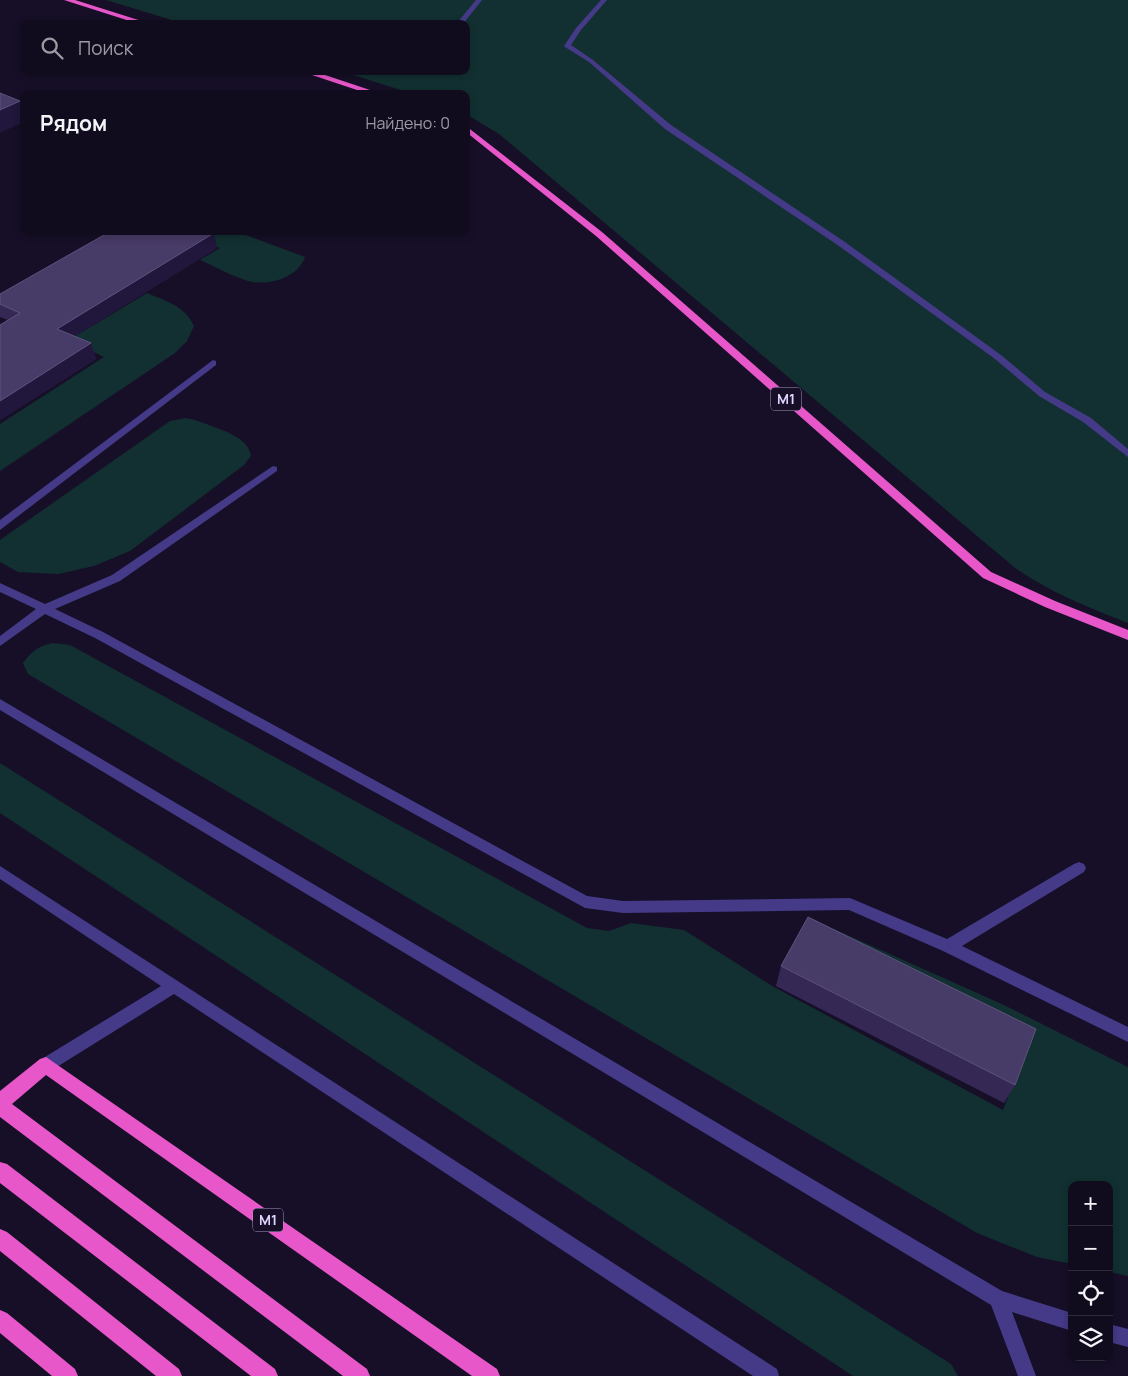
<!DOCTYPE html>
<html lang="ru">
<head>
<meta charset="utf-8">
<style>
  body { margin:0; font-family:Manrope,sans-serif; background:#191426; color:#f1f3f6 }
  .controls { position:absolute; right:15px; bottom:15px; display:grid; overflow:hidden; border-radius:10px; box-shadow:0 2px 8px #0003 }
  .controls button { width:45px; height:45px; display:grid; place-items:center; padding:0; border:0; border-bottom:1px solid #302b3b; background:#100b1d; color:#f1f3f6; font:25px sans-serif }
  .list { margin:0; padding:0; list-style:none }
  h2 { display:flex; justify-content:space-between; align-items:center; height:65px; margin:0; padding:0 20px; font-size:21px }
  h2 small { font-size:16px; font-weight:400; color:#9c9ba4 }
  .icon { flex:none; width:28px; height:28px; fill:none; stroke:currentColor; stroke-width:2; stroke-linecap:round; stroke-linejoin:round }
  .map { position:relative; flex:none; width:1128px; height:1376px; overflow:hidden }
  .search { position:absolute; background:#100b1d; box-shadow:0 2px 8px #0003; left:20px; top:20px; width:450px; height:55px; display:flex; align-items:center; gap:12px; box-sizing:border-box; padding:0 18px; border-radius:10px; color:#9c9ba4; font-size:19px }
  .panel { position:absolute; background:#100b1d; box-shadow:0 2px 8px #0003; left:20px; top:90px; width:450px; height:145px; border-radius:10px }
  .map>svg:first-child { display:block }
  .green { fill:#123031 }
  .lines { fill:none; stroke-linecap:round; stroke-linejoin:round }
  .service { fill:#443a87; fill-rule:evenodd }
  .trunk { fill:#e857ca; fill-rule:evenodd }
  .wall { fill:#352855 }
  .shaded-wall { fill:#21163b }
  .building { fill:#473b67; stroke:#5f537f }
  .labels { text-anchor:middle; stroke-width:5; stroke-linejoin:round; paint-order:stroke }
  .shield { fill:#160f27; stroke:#a29abe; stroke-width:1 }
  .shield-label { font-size:14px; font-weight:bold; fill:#ded6ff }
</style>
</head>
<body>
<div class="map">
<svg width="1128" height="1376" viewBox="0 0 1128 1376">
  <rect width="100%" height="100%" fill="#160f27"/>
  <path class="green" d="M106 0H1128V623C1088 607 1049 592 1014 567L499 134 466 114V94H413L341 71H466V24H185Z
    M216 231H235L305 257C298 277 272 285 252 282 235 278 216 267 200 260L220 248 199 240Z
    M147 293C166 301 185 306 194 326L187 341 175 353 0 471V424L104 357 69 340Z
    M186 418 195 420C212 427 249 435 251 456L244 465 130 551 94 566 58 574 18 572 0 562V540L170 421Z
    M53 643 70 645 587 928 609 931 631 923 684 930 774 987 1003 1110 1027 1048 804 933 816 921 1004 1005 1128 1067V1276L1109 1272V1185H1072V1264L1037 1257 977 1233 28 674 23 663C32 651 38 646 53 643Z
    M0 763 951 1364 958 1376H853L0 813Z"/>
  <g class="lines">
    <path class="service" d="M476 0H482L463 24H456Z
      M601 0H607L581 30 571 45 593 60 671 125 845 242 1001 355 1045 392 1091 418 1128 449V457L1083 422 1039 396 995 359 839 246 665 129 589 62 565 47 564 46 576 28Z
      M213 360 216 361V365L0 530V520Z
      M273 466 277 467V471L120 581 55 609 103 632 587 896 623 901 850 898 947 939 1074 864 1079 862 1084 864 1086 868 1084 872 962 946 1128 1027V1042L943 951 849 910 623 913 585 908 95 638 45 614 0 646V636L36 609 0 592V583L45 604 112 575Z
      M0 699 1002 1291 1072 1313V1331L1012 1312 1036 1376H1018L991 1305 0 710Z
      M0 866 777 1369 779 1376H753L174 994 52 1070 46 1072 40 1070 38 1065 40 1060 161 986 0 879Z
      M1109 1324 1128 1329V1347L1109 1342Z"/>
    <path class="trunk" d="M64 0H75L151 24H139Z
      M300 71H313L382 94H369Z
      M466 126 602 232 991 572 1055 601 1128 630V640L1045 607 983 578 596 236 466 132Z
      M46 1057 497 1369 500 1376H472L46 1075 12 1104 367 1369 370 1376H343L0 1117V1091L40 1059Z
      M0 1162 7 1164 275 1369 278 1376H251L0 1183Z
      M0 1229 7 1232 179 1369 182 1376H156L0 1251Z
      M0 1310 7 1313 75 1369 78 1376H52L0 1333Z"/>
  </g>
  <path class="wall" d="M217 248 75 336 91 343 96 359 0 420V325L8 320 0 317V294Z
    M781 966 1015 1085 1004 1103 776 986Z"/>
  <path class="shaded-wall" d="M20 101 24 112V122L0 133V110Z
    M214 233 217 248 62 344 57 329Z
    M91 343 96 359 0 420V401Z"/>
  <path class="building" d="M0 93 20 101 0 110Z
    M111 231H208L214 233 57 329 91 343 0 401V325L20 313 0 304V294Z
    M808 917 1036 1029 1015 1085 781 966Z"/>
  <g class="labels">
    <g class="shield">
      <rect x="771" y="387.5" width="30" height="23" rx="4"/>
      <rect x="253" y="1208.5" width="30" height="23" rx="4"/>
    </g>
    <g class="shield-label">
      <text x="786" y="404">М1</text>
      <text x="268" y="1225">М1</text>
    </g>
  </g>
</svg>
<div class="controls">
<button>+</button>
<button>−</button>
<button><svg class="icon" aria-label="locate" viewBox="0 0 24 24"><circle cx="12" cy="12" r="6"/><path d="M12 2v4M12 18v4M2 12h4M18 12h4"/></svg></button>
<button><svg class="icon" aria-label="layers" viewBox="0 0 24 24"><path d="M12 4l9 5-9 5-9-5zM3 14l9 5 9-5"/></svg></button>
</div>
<div class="search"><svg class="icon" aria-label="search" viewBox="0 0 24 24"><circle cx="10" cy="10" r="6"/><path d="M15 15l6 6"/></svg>Поиск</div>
<section class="panel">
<h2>Рядом<small>Найдено: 0</small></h2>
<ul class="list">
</ul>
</section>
</div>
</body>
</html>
